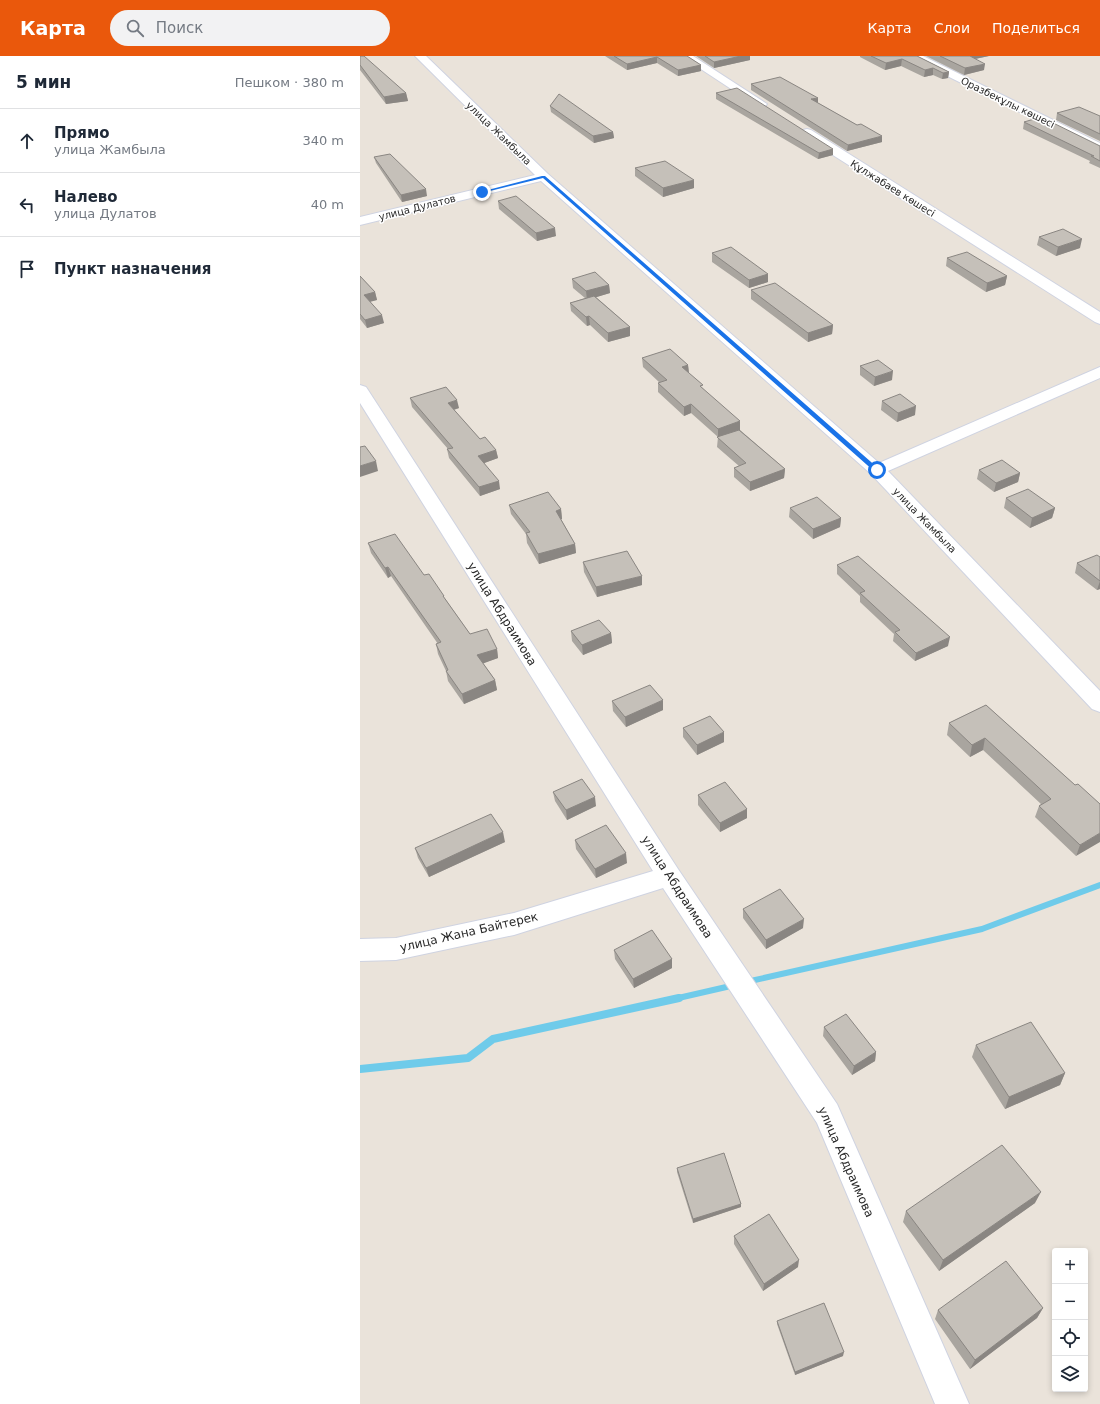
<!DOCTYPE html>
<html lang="ru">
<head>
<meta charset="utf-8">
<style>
  body { margin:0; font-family:"DejaVu Sans",sans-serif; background:#f2f2f3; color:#1f2937 }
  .controls { position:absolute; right:12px; bottom:12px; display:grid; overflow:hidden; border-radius:4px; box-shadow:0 2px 6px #0003 }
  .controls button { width:36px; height:36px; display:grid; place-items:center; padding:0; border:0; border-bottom:1px solid #e0e1e3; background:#fff; color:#1f2937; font:20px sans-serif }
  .stop { position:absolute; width:12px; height:12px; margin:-9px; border:3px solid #1a73e8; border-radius:50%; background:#fff }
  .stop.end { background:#1a73e8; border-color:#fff; box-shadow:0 1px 4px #0008 }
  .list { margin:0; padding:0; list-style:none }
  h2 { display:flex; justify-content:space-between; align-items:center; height:52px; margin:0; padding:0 16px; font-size:17px }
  h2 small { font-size:13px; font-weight:400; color:#747a83 }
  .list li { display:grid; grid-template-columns:26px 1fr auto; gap:12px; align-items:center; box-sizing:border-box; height:64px; padding:0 16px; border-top:1px solid #e0e1e3 }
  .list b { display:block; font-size:15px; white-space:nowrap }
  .list p { margin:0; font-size:13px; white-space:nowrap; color:#747a83 }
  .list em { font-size:13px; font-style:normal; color:#747a83 }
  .icon { flex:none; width:22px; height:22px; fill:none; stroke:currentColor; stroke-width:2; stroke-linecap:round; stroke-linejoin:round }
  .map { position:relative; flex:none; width:740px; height:1348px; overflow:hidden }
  header { display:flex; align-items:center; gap:24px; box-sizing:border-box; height:56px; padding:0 20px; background:#ea580c; color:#fff }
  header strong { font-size:19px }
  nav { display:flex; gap:22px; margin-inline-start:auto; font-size:14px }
  .search { width:280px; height:36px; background:#f2f2f3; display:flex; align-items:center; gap:10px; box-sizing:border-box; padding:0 14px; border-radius:22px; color:#747a83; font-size:15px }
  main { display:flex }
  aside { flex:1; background:#fff }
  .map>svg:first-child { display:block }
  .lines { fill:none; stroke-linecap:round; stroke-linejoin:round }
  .stream-far1 { stroke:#6fcbea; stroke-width:6 }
  .stream { stroke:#6fcbea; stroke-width:8 }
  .minor-casing { stroke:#cfd3e1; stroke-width:2 }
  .minor { fill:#fff; fill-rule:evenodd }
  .wall { fill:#a9a59f }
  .shaded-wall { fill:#8a8682 }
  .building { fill:#c5c0b9; stroke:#8a8682 }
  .route { fill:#1a73e8 }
  .labels { text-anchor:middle; stroke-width:3; stroke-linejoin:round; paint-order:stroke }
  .far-street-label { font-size:10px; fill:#282828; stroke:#fff }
  .street-label { font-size:12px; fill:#282828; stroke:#fff }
</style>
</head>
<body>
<header>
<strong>Карта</strong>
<div class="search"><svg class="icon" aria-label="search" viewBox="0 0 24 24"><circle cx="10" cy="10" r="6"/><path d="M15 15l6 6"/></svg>Поиск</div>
<nav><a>Карта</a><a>Слои</a><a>Поделиться</a></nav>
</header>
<main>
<aside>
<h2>5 мин<small>Пешком · 380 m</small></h2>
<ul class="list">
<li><svg class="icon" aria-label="ahead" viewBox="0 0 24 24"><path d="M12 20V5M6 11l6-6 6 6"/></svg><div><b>Прямо</b><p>улица Жамбыла</p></div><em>340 m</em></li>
<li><svg class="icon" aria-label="left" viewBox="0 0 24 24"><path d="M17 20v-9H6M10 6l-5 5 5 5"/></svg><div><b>Налево</b><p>улица Дулатов</p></div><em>40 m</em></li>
<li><svg class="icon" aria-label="arrive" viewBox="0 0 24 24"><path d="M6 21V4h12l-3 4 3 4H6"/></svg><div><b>Пункт назначения</b></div></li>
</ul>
</aside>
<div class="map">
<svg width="740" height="1348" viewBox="0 0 740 1348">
  <rect width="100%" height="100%" fill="#eae3da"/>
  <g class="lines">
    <path class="stream-far1" d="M386 926 622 873 740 829
      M314 943 375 929"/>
    <path class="stream" d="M0 1013 108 1002 133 983 319 942"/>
    <defs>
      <path id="minor" d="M55 0H66L188 118 519 407 740 311V322L528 415 740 635V656L732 653 511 418 181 125 0 169V161L175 119Z
        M321 0H333L407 48 405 50H397Z
        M550 0H563L740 87V96L551 2Z
        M447 73 451 74 740 256V268L735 266 443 80 441 77 443 74Z
        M0 329 6 331 8 334 318 813 477 1048 609 1348H575L457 1067 303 832 154 879 36 904 0 905V883L36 882 154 857 293 815 0 347Z"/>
    </defs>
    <use href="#minor" class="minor-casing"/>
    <use href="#minor" class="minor"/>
  </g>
  <path class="wall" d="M0 0 46 37 48 45 26 48 0 14Z
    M245 0H327L341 9V15L318 20 297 7 267 14Z
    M336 0H390V4L354 12Z
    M500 0H557L589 16 588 22 582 23 573 19 564 21 541 10 525 14 500 1Z
    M566 0H629L615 3 624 14 604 19Z
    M391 28 458 47 497 69 522 86 487 95 391 34Z
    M356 37 473 93V99L458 103 356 43Z
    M190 50 253 76 254 82 234 87 191 56Z
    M697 57 740 60V85L696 64Z
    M664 66 740 90V112L729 107 730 105 663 73Z
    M14 101 67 140 42 146 16 107Z
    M275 112 334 132 303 141 275 120Z
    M138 145 196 180 177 185 139 153Z
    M679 181 720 192 696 200 677 189Z
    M352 197 408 218V226L389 232 352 206Z
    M587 202 647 220 645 229 626 236 586 210Z
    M0 220 15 236 17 244 10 245 24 267 7 272 0 263Z
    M212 223 249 229 250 237 236 241 270 271V280L248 286 230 269 227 270 211 255 210 247 225 242 213 232Z
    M391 234 473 269 472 278 448 286 391 243Z
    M282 302 328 309 329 317 380 374 425 413 424 422 390 435 374 421V412L379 410 357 391 358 381 331 357 324 360 298 336V327H300L283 311Z
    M500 310 532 324 514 330 500 319Z
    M50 342 99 352 94 354 120 383 136 394 138 402 124 407 140 433 120 440 89 402 87 393H88L52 351Z
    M522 345 555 359 537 366 521 354Z
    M619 414 660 417 658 426 634 436 617 423Z
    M646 442 695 452 692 462 670 472 644 452Z
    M149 449 201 453 202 463H201L215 488 216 497 179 508 167 487 166 478 151 458Z
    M430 452 481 462 480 471 453 483 429 461Z
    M8 487 64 519 86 544 110 578 137 593 138 602 123 607 135 624 137 634 104 648 88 625 86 615 78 598 76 588H78L31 520 28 522 11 497Z
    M740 501V533L737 534 715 517 717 507Z
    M223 506 282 529 237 541 224 516Z
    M477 509 588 590 555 605 533 585 534 578 500 546V540L477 518Z
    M211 575 251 577 252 587 223 599 212 585Z
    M252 645 303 654 266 671 253 655Z
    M626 649 715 729 740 748 716 800 675 761 679 750 681 748 623 694 610 701 587 679 589 667Z
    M323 672 364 686 337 699 323 681Z
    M193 736 236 750 207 764 195 745Z
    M338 739 387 753V762L360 776 338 749Z
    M215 784 267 807 236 822 216 793Z
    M145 786 69 821 58 802 55 792Z
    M383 853 443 872 406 893 383 862Z
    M254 894 312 903V912L274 932 255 903Z
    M464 971 516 996 515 1005 492 1019 463 980Z
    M616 989 705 1017 700 1029 645 1053 612 1001Z
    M317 1112 381 1148V1151L333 1167 317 1116Z
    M675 1147 579 1215 543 1166 546 1155Z
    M374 1180 438 1211 403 1235 374 1188Z
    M683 1252 677 1262 610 1313 575 1263 578 1254Z
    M417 1265 483 1300 435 1319 417 1268Z"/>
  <path class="shaded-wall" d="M381 0H390V4L354 12V6Z
    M606 0H629L605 5Z
    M297 1V7L267 14V8Z
    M542 3 541 10 525 14 526 7Z
    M625 8 624 14 604 19 605 12Z
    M341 9V15L318 20V14Z
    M573 12V19L564 21 565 14Z
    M589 16 588 22 582 23 583 17Z
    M46 37 48 45 26 48 24 41Z
    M458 42V48L451 43Z
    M253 76 254 82 234 87 233 80Z
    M522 80V86L487 95 488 89Z
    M473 93V99L458 103 459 97Z
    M334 124V132L303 141V132Z
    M66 133 67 140 42 146 41 139Z
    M195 172 196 180 177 185 176 177Z
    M722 183 720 192 696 200 698 191Z
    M408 218V226L389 232V224Z
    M647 220 645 229 626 236 627 227Z
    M249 229 250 237 227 244 226 235Z
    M15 236 17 244 6 247 4 239Z
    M22 259 24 267 7 272 5 264Z
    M229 260 230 269 227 270 226 261Z
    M473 269 472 278 448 286V277Z
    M270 271V280L248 286V277Z
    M328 309 329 318 322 311Z
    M533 315 532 324 514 330 515 321Z
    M97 344 99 352 89 355 88 347Z
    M331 348V357L324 360V351Z
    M556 350 555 359 537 366 538 357Z
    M380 365V374L358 382V373Z
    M136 394 138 402 119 409 118 400Z
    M16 405 18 415 0 421V410Z
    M425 413 424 422 390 435V426Z
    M660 417 658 426 634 436 636 427Z
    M139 425 140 433 120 440 119 431Z
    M695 452 692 462 670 472 672 462Z
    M201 453 202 463 197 464 196 455Z
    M481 462 480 471 453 483V473Z
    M215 488 216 497 179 508 178 498Z
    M28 511 31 520 28 522 25 512Z
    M282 520V529L237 541 236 531Z
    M740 525V533L737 534Z
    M251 577 252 587 223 599 222 589Z
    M590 581 588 590 555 605 556 597Z
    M137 593 138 602 119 609 117 599Z
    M135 624 137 634 104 648 102 638Z
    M303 644V654L266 671 265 661Z
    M364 676V686L337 699V689Z
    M625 682 623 694 610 701 612 689Z
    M235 741 236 750 207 764 206 754Z
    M387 753V762L360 776V767Z
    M143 776 145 786 69 821 66 812Z
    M740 777V786L716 800 720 789Z
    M266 797 267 807 236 822 235 813Z
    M444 863 443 872 406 893V884Z
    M312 903V912L274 932 273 923Z
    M516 996 515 1005 492 1019 494 1010Z
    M705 1017 700 1029 645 1053 649 1041Z
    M681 1136 675 1147 579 1215 583 1204Z
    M381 1148V1151L333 1167V1163Z
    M439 1204 438 1211 403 1235 404 1228Z
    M683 1252 677 1262 610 1313 615 1304Z
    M484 1296 483 1300 435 1319V1316Z"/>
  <path class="building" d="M0 0H4L46 37 24 41 0 9Z
    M254 0H327L341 9 318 14 297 1 267 8Z
    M345 0H381L354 6Z
    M511 0H557L589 16 583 17 573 12 565 14 542 3 526 7Z
    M580 0H610L625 8 605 12Z
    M420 21 458 42 451 43 497 69 501 68 522 80 488 89 391 28Z
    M377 32 473 93 459 97 356 37Z
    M199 38 253 76 233 80 190 50Z
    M719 51 740 60V78L697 57Z
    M681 61 740 90V105L731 100H734L664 66Z
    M30 98 66 133 41 139 14 101Z
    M305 105 334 124 303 132 275 112Z
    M156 140 195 172 176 177 138 145Z
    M703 173 722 183 698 191 679 181Z
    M371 191 408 218 389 224 352 197Z
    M607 196 647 220 627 227 587 202Z
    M235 216 249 229 226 235 212 223Z
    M0 220 15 236 4 239 22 259 5 264 0 258Z
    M415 227 473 269 448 277 391 234Z
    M234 240 270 271 248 277 229 260 226 261 210 247Z
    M310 293 328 309 322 311 343 329 340 330 380 365 358 373 331 348 324 351 298 327 307 324 282 302Z
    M518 304 533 315 515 321 500 310Z
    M86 331 97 344 88 347 120 383 125 381 136 394 118 400 139 425 119 431 87 393 93 392 50 342Z
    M540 338 556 350 538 357 522 345Z
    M379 374 425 413 390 426 374 412 386 407 357 381Z
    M5 390 16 405 0 410V391Z
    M642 404 660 417 636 427 619 414Z
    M668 433 695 452 672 462 646 442Z
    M188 436 201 453 196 455 215 488 178 498 166 477 170 476 149 449Z
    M457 441 481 462 453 473 430 452Z
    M35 478 64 519 69 518 84 540H83L110 578 127 573 137 593 117 599 135 624 102 638 86 615 88 614 76 588 81 586 28 511 25 512 8 487Z
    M267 495 282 520 236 531 223 506Z
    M737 499 740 501V525L717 507Z
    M498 500 590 581 556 597 535 576 540 574 500 537 505 535 477 509Z
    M239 564 251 577 222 589 211 575Z
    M290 629 303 644 265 661 252 645Z
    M626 649 715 729 718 728 740 748V777L720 789 679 750 691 743 625 682 612 689 589 667Z
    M350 660 364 676 337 689 323 672Z
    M222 723 235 741 206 754 193 736Z
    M365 726 387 753 360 767 338 739Z
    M131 758 143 776 66 812 55 792Z
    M246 769 266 797 235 813 215 784Z
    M420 833 444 863 406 884 383 853Z
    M292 874 312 903 273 923 254 894Z
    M486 958 516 996 494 1010 464 971Z
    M671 966 705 1017 649 1041 616 989Z
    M642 1089 681 1136 583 1204 546 1155Z
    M364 1097 381 1148 333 1163 317 1112Z
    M409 1158 439 1204 404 1228 374 1180Z
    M646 1205 683 1252 615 1304 578 1254Z
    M464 1247 484 1296 435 1316 417 1265Z"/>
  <path class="route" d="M182 120H185L519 413V416H515L183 122 122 137 120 136Z"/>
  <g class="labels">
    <g class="far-street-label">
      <text transform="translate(648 46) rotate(26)" y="4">Оразбекұлы көшесі</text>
      <text transform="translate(139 77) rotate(44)" y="4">улица Жамбыла</text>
      <text transform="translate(533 132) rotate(32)" y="4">Құлжабаев көшесі</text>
      <text transform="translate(57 151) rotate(-14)" y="4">улица Дулатов</text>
      <text transform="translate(565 464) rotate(46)" y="4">улица Жамбыла</text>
    </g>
    <g class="street-label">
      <text transform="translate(142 558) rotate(58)" y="4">улица Абдраимова</text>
      <text transform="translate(317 831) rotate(57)" y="4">улица Абдраимова</text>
      <text transform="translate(109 876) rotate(-13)" y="4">улица Жана Байтерек</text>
      <text transform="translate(486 1106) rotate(66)" y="4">улица Абдраимова</text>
    </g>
  </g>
</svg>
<div class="controls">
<button>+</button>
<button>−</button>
<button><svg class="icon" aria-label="locate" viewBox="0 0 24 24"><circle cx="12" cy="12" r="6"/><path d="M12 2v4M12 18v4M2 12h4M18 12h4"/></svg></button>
<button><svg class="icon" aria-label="layers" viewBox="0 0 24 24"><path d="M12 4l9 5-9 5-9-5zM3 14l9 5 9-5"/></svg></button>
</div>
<div class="stop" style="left:517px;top:414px"></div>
<div class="stop end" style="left:122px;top:136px"></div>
</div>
</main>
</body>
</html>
